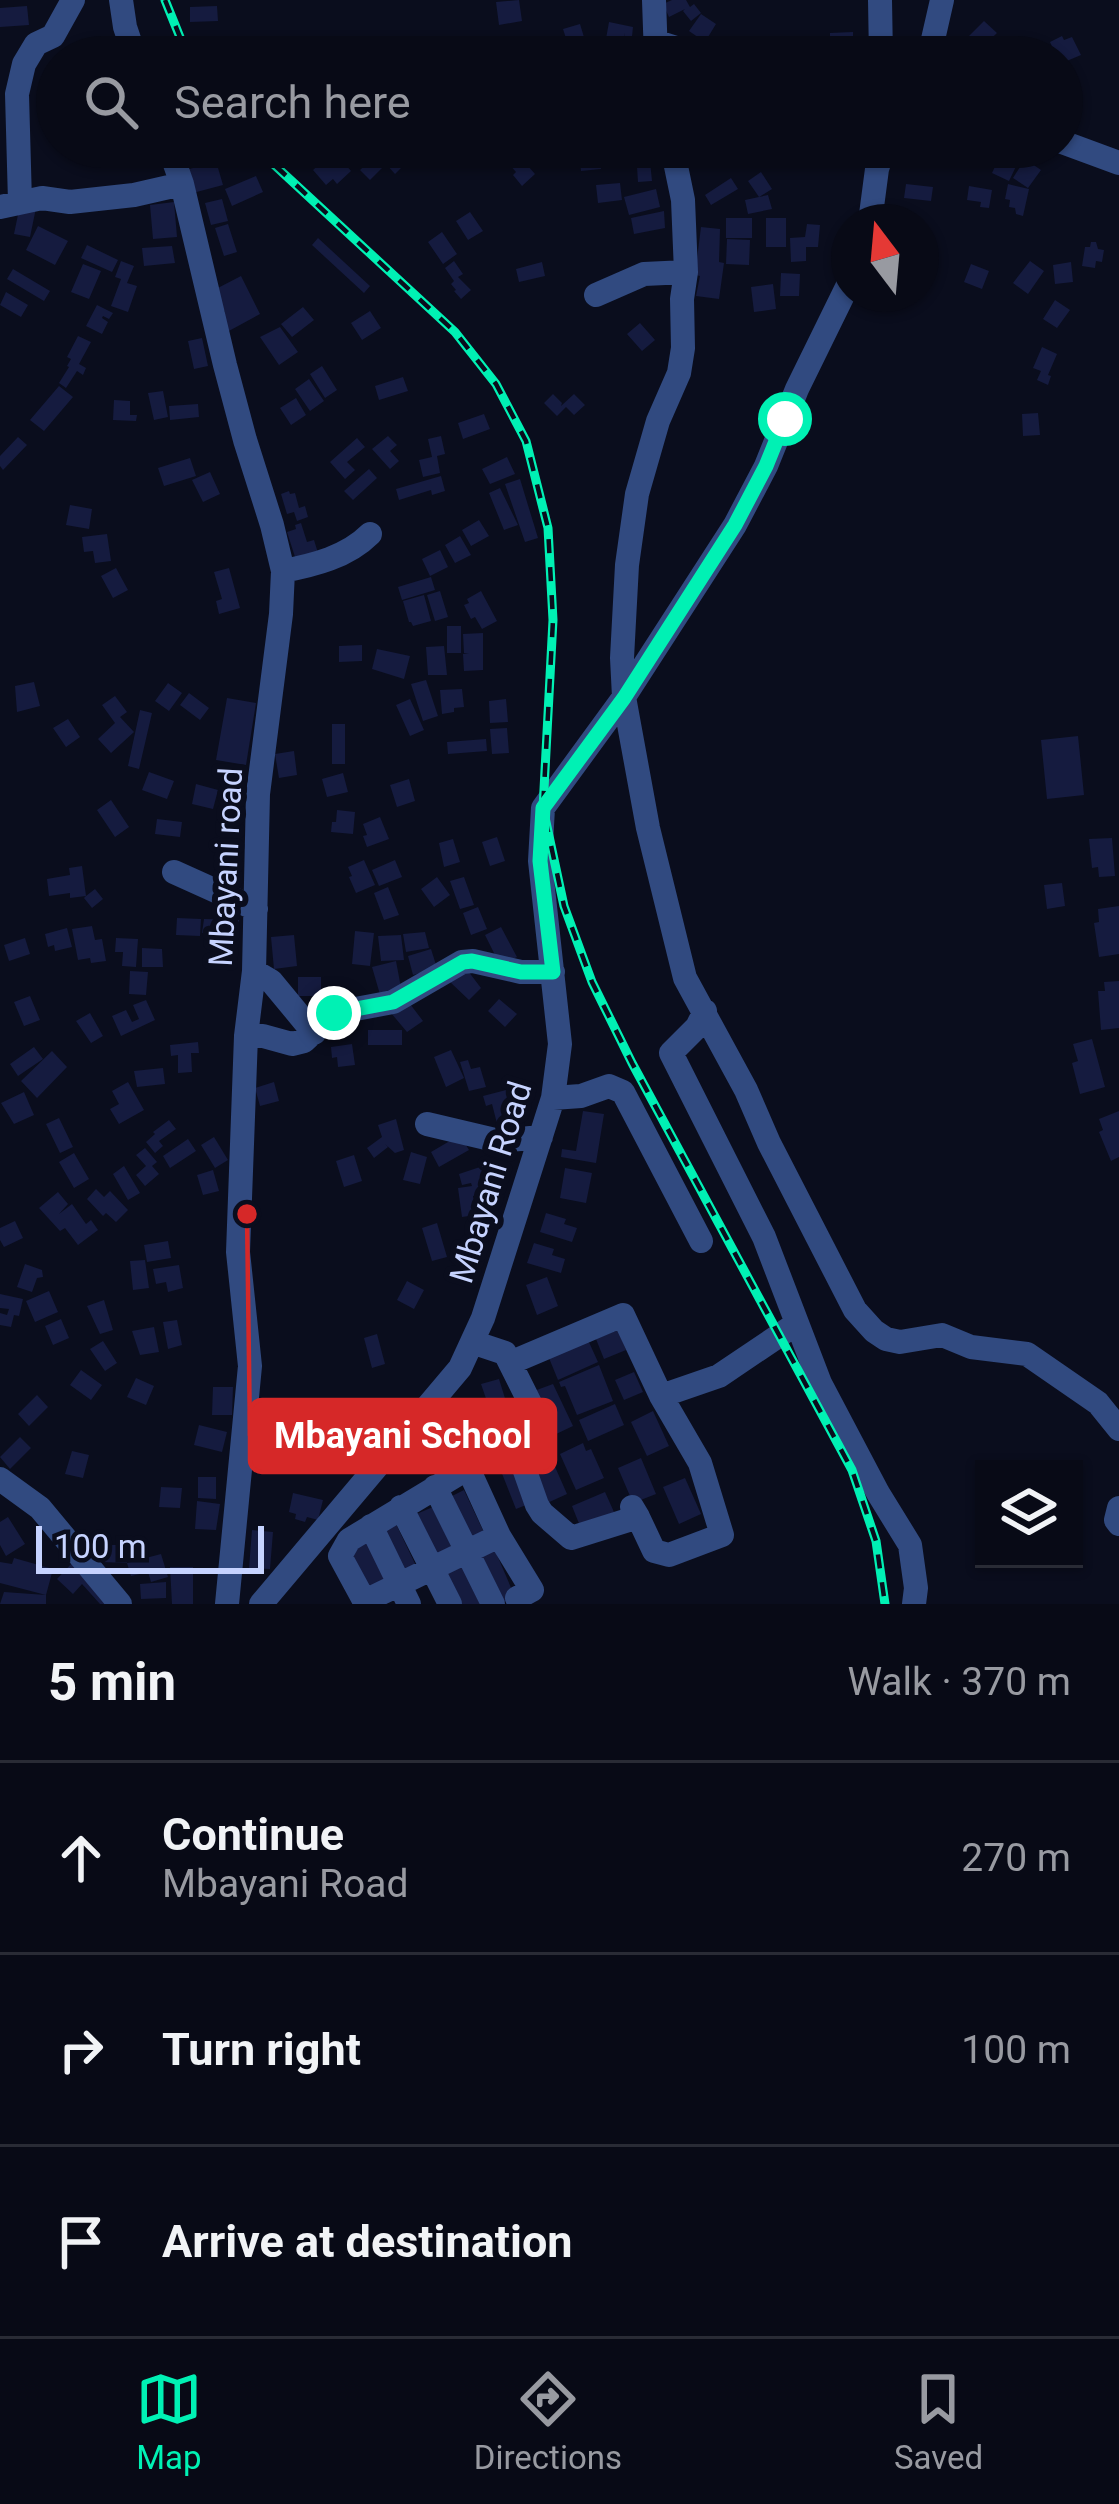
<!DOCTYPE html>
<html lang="en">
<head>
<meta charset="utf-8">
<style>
  body { margin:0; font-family:Roboto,sans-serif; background:#161823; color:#f1f3f6 }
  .controls { position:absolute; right:36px; bottom:36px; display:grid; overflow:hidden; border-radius:0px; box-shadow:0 3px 9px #0004 }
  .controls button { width:108px; height:108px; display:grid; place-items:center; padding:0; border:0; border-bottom:3px solid #292b35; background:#080a16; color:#f1f3f6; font:60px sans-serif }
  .compass { position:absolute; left:831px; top:204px; width:108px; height:108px; border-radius:50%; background:#080a16; box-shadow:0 3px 9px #0004; rotate:344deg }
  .scale { position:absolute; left:36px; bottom:30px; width:228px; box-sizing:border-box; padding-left:12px; border:6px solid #c6d3ff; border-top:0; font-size:33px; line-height:42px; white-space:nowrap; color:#c6d3ff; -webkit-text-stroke:9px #0a0d1d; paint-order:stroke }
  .stop { position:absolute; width:36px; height:36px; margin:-27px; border:9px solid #00f1b4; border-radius:50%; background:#fff }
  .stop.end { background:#00f1b4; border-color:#fff; box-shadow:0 3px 12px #0008 }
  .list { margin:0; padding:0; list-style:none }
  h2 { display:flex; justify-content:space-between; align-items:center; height:156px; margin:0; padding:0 48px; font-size:51px }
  h2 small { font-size:39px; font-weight:400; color:#989aa1 }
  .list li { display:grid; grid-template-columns:78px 1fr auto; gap:36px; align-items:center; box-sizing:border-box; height:192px; padding:0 48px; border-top:3px solid #292b35 }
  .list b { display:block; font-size:45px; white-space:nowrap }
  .list p { margin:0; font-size:39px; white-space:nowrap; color:#989aa1 }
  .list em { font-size:39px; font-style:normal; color:#989aa1 }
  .icon { flex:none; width:66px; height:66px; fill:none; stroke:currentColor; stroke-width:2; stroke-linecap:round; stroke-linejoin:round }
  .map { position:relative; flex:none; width:1119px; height:1604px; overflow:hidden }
  .search { position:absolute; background:#080a16; box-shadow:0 3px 9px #0004; left:36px; right:36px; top:36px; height:132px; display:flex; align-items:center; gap:30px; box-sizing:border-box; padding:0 42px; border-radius:66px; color:#989aa1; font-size:45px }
  .sheet { height:732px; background:#080a16 }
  nav { display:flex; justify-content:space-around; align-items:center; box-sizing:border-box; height:168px; border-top:3px solid #292b35; background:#080a16; font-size:33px; color:#989aa1 }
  nav a { display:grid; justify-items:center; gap:6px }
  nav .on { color:#00f1b4 }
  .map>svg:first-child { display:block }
  .building { fill:#151b3f }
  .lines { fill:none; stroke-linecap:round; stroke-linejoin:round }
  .minor { stroke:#314a80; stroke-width:24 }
  .rail-casing { stroke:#00f1b4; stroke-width:9 }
  .rail { stroke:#0a0d1d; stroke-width:4.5; stroke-dasharray:14; stroke-linecap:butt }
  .route { stroke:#00f1b4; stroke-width:15 }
  .labels { text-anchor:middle; stroke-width:12; stroke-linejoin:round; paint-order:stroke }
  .street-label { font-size:33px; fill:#c6d3ff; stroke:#0a0d1d }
  .leader { fill:none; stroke:#d62828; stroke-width:4.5 }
  .callout-dot { fill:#d62828; stroke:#0a0d1d; stroke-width:4.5 }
  .callout { fill:#d62828; stroke:#d62828; stroke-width:4.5 }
  .callout-label { font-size:36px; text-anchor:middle; font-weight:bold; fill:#fff }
</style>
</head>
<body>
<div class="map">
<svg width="1119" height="1604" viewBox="0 0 1119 1604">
  <rect width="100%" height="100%" fill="#0a0d1d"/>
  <path class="building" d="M519 0 522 21 499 25 496 2Z
    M672 0H686L690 7 694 4 701 13 691 21 683 11 685 9 669 17 663 4Z
    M27 6 29 25 0 27V8Z
    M217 6 218 21 190 22V7Z
    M701 14 716 24 705 42 689 31Z
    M984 21 997 33 979 50 967 38Z
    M609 22 633 27 630 55 622 54 625 33 620 53 604 50Z
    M580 24 590 57H572L563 29Z
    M853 32V57H830V33Z
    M1062 36 1064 40 1072 37 1081 55 1062 63V57H1057L1050 42Z
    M1004 147H1036L1034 157 1006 149 1021 156 1009 181 992 173Z
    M382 149 401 168 395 174 386 164 370 180 360 170Z
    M514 150 535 174 522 186 513 175 516 172 504 158Z
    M334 151 351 171 337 184 333 179 326 185 313 170Z
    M600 151 601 169 581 171 579 153Z
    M649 151 652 181 638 182 636 152Z
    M1025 159 1041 170 1028 188 1013 178Z
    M216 161 223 185 189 194 183 171Z
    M761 172 772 189 759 197 768 195 772 209 748 214 745 200 759 197 748 181Z
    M256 176 263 192 232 206 225 189Z
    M731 178 738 189 711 205 705 195Z
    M620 183 622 200 598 203 596 185Z
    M906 184 933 187 931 201 904 198Z
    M1008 184 1029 189 1023 216 1016 214 1015 208 1009 207 1010 200 1005 199Z
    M969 186 992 190 989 208 980 207 981 202 967 200Z
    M656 189 660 207 629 215 624 197Z
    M222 199 228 221 211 225 205 203Z
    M174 202 177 237 153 239 150 205Z
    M20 205 36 208 30 237 14 234Z
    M664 211 665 228 634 234 631 218Z
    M470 212 483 231 468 240 456 221Z
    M726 218H752V238H726Z
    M766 218H786V247H766Z
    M228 224 237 252 224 256 215 228Z
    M807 224 820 225 818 247H806V261L791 262 790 238 805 237Z
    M38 226 68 241 55 265 26 250Z
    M701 227 720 229 719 262 724 263 719 299 696 296 700 276 695 275Z
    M442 232 457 254 443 264 428 242Z
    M318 238 370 286 364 293 312 245Z
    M727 239 750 240 749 265 726 264Z
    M1091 242H1096L1098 249 1104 250 1102 262 1096 261 1095 268 1082 266 1085 247H1090Z
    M87 245 118 260 112 272 81 258Z
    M172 246 175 263 144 266 142 248Z
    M121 261 134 266 127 283 137 286 128 312 111 306 121 279 115 277Z
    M454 261 463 274 458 277 471 290 461 299 454 291 456 290 451 284 454 281 445 268Z
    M1030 261 1044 271 1028 294 1013 283Z
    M542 262 545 276 519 282 516 269Z
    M1071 262 1073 282 1055 284 1053 265Z
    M83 264 101 271 89 299 71 292Z
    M971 264 989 271 982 289 964 282Z
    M13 269 50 291 44 301 7 279Z
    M781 273 800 274 799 296H780Z
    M241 276 260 314 227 332 219 315 225 312 214 290Z
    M773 284 776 309 754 312 751 287Z
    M6 292 28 305 21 317 0 305Z
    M1055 300 1070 310 1057 328 1043 319Z
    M97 305 113 313 109 319 103 316 102 318 108 322 102 334 86 326Z
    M303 307 314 320 292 337 281 324Z
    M370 311 381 328 362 340 351 323Z
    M640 323 655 340 642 351 627 334Z
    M280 327 298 352 279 365 260 337Z
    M78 336 91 342 79 364 86 368 83 375 77 371 66 388 59 383 69 367 67 366 71 359 67 357Z
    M202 338 208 366 194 369 188 341Z
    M1042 347 1057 354 1048 375 1051 376 1048 385 1037 380 1041 371 1033 368Z
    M322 366 337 390 325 398 310 374Z
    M403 377 408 391 379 400 375 386Z
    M309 379 324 401 310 411 295 389Z
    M59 386 73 397 44 431 30 420Z
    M163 391 168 417 154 420 148 393Z
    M553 394 562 403 561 406 574 394 585 405 574 415 566 407 557 416 544 403Z
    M296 398 306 415 291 425 280 408Z
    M114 400 130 401V415H137L136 421 113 420Z
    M198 404 199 417 170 420 169 406Z
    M1038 413 1040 435 1023 436 1022 414Z
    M484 414 490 429 463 439 458 423Z
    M388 436 397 445 390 451 399 461 390 469 372 449Z
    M441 436 445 454 437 456 440 473 423 477 419 460 432 457 428 439Z
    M18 437 27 445 3 470 0 466V456Z
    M357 438 365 447 347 462 355 470 345 479 330 462Z
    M507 457 515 474 490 484 482 469Z
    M190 458 196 476 164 486 158 468Z
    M369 469 377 478 353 500 344 491Z
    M210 472 220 494 203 502 192 480Z
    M441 476 445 491 432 495 431 490 399 500 396 489Z
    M520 479 538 538 525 542 505 484Z
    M500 488 518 525 504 530 489 493Z
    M289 491 290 494 295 493 299 508 305 506 308 517 297 521 294 512 287 514 281 494Z
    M70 505 92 509 89 529 66 525Z
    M479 520 489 536 471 546 462 530Z
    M301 523 307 542 314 540 318 553 296 560 287 532 296 529 295 525Z
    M107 534 111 561 95 563 93 551 84 552 82 537Z
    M460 536 471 555 455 563 445 545Z
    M440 550 448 567 430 576 422 559Z
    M116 568 128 590 113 598 101 576Z
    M229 568 240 608 219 614 216 601 222 599 214 572Z
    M431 577 435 590 402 600 398 587Z
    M440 591 448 617 435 621 427 595Z
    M481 591 497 621 482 629 475 617 471 619 464 605 469 603 467 599Z
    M424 595 431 621 413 626 411 622H409L403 601Z
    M447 626H461V653H447Z
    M483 633V670L464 671 463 654 469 653H464L463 634Z
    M362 645V661L339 662V646Z
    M444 646 447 675H428L426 647Z
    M377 649 410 656 404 679 372 669Z
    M426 680 438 716 423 721 411 684Z
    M34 682 40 706 17 712 15 686Z
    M168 683 182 693 169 711 155 701Z
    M462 689 464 707 454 708V712L442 714 440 690Z
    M189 693 209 708 200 720 180 705Z
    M115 696 127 712 120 717 134 732 111 753 98 739 115 723 102 705Z
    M227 698 256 703 246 765 216 760Z
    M410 699 424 730 410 736 396 705Z
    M506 699 508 722 490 723 489 701Z
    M140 710 152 713 139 769 128 766Z
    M68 719 80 737 66 747 53 728Z
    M332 724H345V764H332Z
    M507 728 509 753 492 754 490 729Z
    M1078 736 1084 795 1047 799 1041 740Z
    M486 739 487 751 448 754 447 742Z
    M294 751 297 775 279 778 275 754Z
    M149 772 174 781 167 799 142 790Z
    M343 773 348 792 327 797 322 779Z
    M409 779 415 801 397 807 390 785Z
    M196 784 218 790 213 809 192 804Z
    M111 800 129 827 115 837 97 810Z
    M337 810 355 812 353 834 331 832 332 822H336Z
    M380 817 389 839 367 847 363 836 367 835 363 824Z
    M157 819 182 822 180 837 155 834Z
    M497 837 505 861 490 866 482 842Z
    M1112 838 1115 876 1099 877 1098 867 1092 868 1089 839Z
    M453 839 460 862 444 867 439 843Z
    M364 860 375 885 356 893 349 877 352 876 348 867Z
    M395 860 402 877 379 886 372 870Z
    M82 866 86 896 95 889 103 899 92 908 84 898 86 896 70 898V893L49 896 47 879 70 875 69 868Z
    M437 877 450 895 434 907 421 889Z
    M464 877 474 905 460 909 450 881Z
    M1062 883 1065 906 1047 909 1044 885Z
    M388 887 399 915 384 920 374 893Z
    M1119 906V954L1099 957 1094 923 1099 922 1098 909Z
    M478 907 487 929 471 935 463 913Z
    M177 918 201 919 200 936 176 935Z
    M204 919 239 920 238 936 202 933Z
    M92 926 95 940 102 939 106 961 91 963 90 958 78 960 72 929Z
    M501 927 517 957 500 965 485 935Z
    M67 928 72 947 55 951 54 945 48 947 45 934Z
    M355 931 374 933 370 966 352 964Z
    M425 932 429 948 406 952 403 934Z
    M294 935 297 966 274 969 271 937Z
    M401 935 404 960 381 961 378 936Z
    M25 938 30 954 9 961 4 945Z
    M116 938 138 939 136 967 122 966 123 952H115Z
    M142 948 162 949 163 967H142Z
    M431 949 437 968 413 975 408 956Z
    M396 961 402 993 381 998 372 967Z
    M465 967 481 988 469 1000 449 981Z
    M130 971 148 972 146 995 129 994Z
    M298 977H321V996H298Z
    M1119 981V1028L1101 1030 1098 991H1105L1104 982Z
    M30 996 40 1020 24 1026 14 1002Z
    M499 999 517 1014 505 1027 488 1011Z
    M146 1000 155 1020 121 1036 112 1016 126 1010 132 1022 139 1019 133 1005Z
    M407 1000 423 1021 407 1032 391 1013Z
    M90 1013 103 1036 91 1043 76 1021Z
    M368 1030H402V1045H368Z
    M1092 1039 1105 1087 1080 1094 1072 1063 1078 1061 1073 1044Z
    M198 1042 199 1053H191L192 1072 178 1073V1055L171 1056 170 1045Z
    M352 1044 355 1065 338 1067 337 1057 332 1058 331 1047Z
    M34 1047 43 1059 18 1076 10 1064Z
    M451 1050 464 1078 446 1087 434 1057Z
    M52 1051 67 1067 37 1098 21 1081Z
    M468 1060 471 1069 480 1067 486 1087 469 1091 460 1062Z
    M163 1068 165 1084 137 1087 134 1071Z
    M128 1082 144 1110 119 1124 110 1109 119 1104 112 1091Z
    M274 1082 279 1101 260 1106 255 1088Z
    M514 1088 526 1132 501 1139 492 1104 486 1106 483 1096Z
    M24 1092 34 1115 14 1124 1 1103Z
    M583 1111 604 1114 596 1163 561 1157 562 1149 576 1151Z
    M1119 1111V1157L1111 1161 1099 1132 1103 1130 1099 1119Z
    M59 1118 73 1147 60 1153 46 1124Z
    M396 1119 404 1150 395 1153 385 1144 388 1147 374 1158 367 1148 382 1137 378 1125Z
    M169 1120 176 1129 159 1141 163 1146 155 1153 146 1142 155 1134 153 1132Z
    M460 1135 469 1150 439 1167 431 1152Z
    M214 1137 228 1160 215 1168 201 1145Z
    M188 1139 196 1151 170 1168 163 1156Z
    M145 1148 157 1162 152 1166 159 1174 145 1186 136 1175 146 1166 136 1155Z
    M411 1152 427 1157 420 1184 403 1180Z
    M74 1153 89 1179 74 1188 59 1162Z
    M354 1155 362 1181 344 1187 336 1161Z
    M492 1163 498 1182 487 1185 486 1182 480 1183 482 1194 473 1196 476 1215 462 1217 458 1188 472 1186 471 1183 462 1185 459 1174Z
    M124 1166 140 1193 128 1200 113 1174Z
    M565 1168 592 1173 586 1203 560 1198Z
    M213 1170 219 1191 203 1195 197 1175Z
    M96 1189 104 1197 110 1191 128 1210 116 1222 106 1213 103 1216 87 1199Z
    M58 1192 68 1204 59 1214 72 1204 86 1224 91 1220 98 1230 78 1245 65 1228 60 1231 39 1208Z
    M546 1213 566 1219 564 1224 577 1228 572 1242 540 1232Z
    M15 1221 23 1238 4 1247 0 1240V1228Z
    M437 1223 447 1257 432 1261 422 1228Z
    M168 1241 171 1258 147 1262 144 1245Z
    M534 1243 554 1249 552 1255 565 1259 561 1273 527 1263Z
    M145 1260 149 1288 133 1290 130 1261Z
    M25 1264 42 1270 43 1277 37 1278 32 1292 17 1287Z
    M179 1265 183 1288 168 1292 166 1282 156 1284 153 1269Z
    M547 1277 558 1306 537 1315 526 1285Z
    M407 1281 424 1290 414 1309 397 1300Z
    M49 1291 58 1312 35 1322 26 1301Z
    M0 1294 23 1299 19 1316 14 1315 11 1327 0 1325V1313L7 1315 9 1309 0 1308Z
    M104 1300 113 1330 100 1334 87 1306Z
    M61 1319 69 1338 53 1345 45 1326Z
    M177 1320 182 1345 168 1349 163 1322Z
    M154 1327 159 1352 140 1355 132 1331Z
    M618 1330 626 1350 604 1359 596 1339Z
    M377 1334 385 1364 372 1368 364 1338Z
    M588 1340 598 1362 558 1380 549 1358Z
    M103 1341 117 1363 105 1371 90 1349Z
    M599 1365 613 1401 577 1415 565 1386 561 1387 559 1382Z
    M81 1370 102 1385 91 1400 70 1385Z
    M634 1372 643 1392 624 1400 615 1380Z
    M136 1378 154 1386 146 1405 127 1397Z
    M499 1379 508 1408 491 1413 481 1384Z
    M553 1384 573 1426 554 1435 534 1391Z
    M213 1387H233L232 1415H212Z
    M37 1395 48 1407 29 1426 18 1414Z
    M615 1404 624 1425 588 1441 579 1420Z
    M653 1411 669 1446 647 1456 631 1422Z
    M199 1425 227 1432 222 1452 194 1445Z
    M20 1437 31 1448 10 1469 0 1457Z
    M583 1443 586 1451 591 1449 604 1478 576 1490 560 1454Z
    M510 1450 531 1503 516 1509 495 1456Z
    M72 1451 89 1455 83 1478 65 1474Z
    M641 1458 656 1494 633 1503 618 1468Z
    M552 1460 567 1494 545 1504 530 1469Z
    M198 1477H216V1499L198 1498Z
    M685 1478 701 1514 679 1524 663 1487Z
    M161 1487 182 1488 180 1508 159 1507Z
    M464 1490 487 1539 469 1547 446 1499Z
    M605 1492 614 1512 580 1526 572 1506Z
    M293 1493 323 1500 318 1520 307 1517 305 1522 295 1519 296 1514 289 1512Z
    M197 1501 220 1504 216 1530 195 1529Z
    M433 1507 455 1555 435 1564 414 1515Z
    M8 1517 25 1544 6 1556 0 1545V1522Z
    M396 1524 419 1572 402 1580 379 1532Z
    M252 1530 273 1532 270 1569 249 1568Z
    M365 1539 389 1588 370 1597 346 1548Z
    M100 1545H127V1563L101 1562Z
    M494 1548 515 1597 499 1604 474 1557Z
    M161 1554 168 1577 151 1582 148 1572 131 1576 127 1563Z
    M14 1558 53 1569 46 1595 0 1583V1562L12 1564Z
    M73 1562 112 1604H100L82 1584 73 1594 57 1579Z
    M461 1564 480 1604H456L441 1573Z
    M170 1567H193V1604H172Z
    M166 1582V1598L141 1599 140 1584Z
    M4 1592 46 1595V1604H0Z"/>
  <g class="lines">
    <path class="minor" d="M121 0 125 27 135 57
      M654 0 656 57
      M880 0 881 57
      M654 41 704 57
      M929 57 942 0
      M1062 142 1119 163
      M169 147 182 184 225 365 245 440 272 525 283 571 281 614 258 794 254 971 246 1036 238 1252 250 1366 227 1604
      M672 147 683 200 686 272 682 299 683 348 679 373 658 421 637 494 627 565 622 658 624 697 648 828 685 978 746 1090 769 1143 855 1310 874 1331 886 1339 900 1342 942 1335 971 1347 1027 1354 1098 1403 1119 1429
      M20 202 17 94 24 64 36 44 53 36 73 0
      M0 207 42 198 70 202 134 195 182 184
      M870 222 877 169 884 147
      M596 295 644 274 686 272
      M283 571C314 565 347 557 370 534
      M174 872 256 909
      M254 971 271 981 314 1033
      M705 1011 697 1027 671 1053 764 1237 820 1383 878 1493 910 1545 916 1588 914 1604
      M246 1036H263L292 1044 304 1041 334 1013 393 1002 462 962 473 961 521 972H553
      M553 1098 581 1096 609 1086 623 1092 701 1241
      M427 1124 499 1141 541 1137
      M510 1363 623 1315 661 1396 700 1463 722 1535 669 1555 654 1551 638 1517
      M661 1396 719 1376 796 1324
      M514 1440 537 1505 542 1513 571 1538 638 1517 632 1507
      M467 1466 499 1536 532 1590 517 1598
      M0 1479 40 1508 120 1604
      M435 1487 493 1604
      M401 1507 450 1604
      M1119 1508 1116 1520 1119 1524
      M371 1526 409 1604
      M365 1601 499 1536
      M261 1604 460 1368 483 1318 553 1098 560 1044 540 861 543 808 624 697 735 525 766 466 797 389 849 283
      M366 1604 340 1556 349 1540 521 1436 533 1409 505 1353 472 1342"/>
    <defs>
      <path id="rail" d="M165 0 188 57
        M255 147 455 332 496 384 526 441 548 528 553 620 543 808 564 906 592 982 632 1063 852 1470 876 1541 885 1604"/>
    </defs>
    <use href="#rail" class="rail-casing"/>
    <use href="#rail" class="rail"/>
  </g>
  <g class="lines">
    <path class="route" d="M334 1013 393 1002 463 962 472 961 521 972H553L540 861 543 808 624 698 735 525 766 466 785 419"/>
  </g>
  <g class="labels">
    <g class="street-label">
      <text transform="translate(225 867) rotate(-87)" y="12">Mbayani road</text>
      <text transform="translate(490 1182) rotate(-73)" y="12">Mbayani Road</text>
    </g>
  </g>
  <path class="leader" d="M247 1214L250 1436"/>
  <circle class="callout-dot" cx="247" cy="1214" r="12"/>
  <rect class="callout" x="250" y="1400" width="305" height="72" rx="12"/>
  <g class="callout-label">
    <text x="403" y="1448">Mbayani School</text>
  </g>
</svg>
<div class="controls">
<button><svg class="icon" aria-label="layers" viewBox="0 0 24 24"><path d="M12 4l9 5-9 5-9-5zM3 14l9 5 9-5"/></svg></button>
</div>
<svg class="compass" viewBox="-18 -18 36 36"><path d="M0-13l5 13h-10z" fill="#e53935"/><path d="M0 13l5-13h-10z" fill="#989aa1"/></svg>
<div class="scale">100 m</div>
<div class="stop" style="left:785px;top:419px"></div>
<div class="stop end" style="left:334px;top:1013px"></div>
<div class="search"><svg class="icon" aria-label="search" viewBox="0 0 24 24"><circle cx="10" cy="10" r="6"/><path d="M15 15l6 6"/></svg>Search here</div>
</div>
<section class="sheet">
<h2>5 min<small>Walk · 370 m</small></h2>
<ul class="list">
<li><svg class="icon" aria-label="ahead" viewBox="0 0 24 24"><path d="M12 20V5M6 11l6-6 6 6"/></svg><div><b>Continue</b><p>Mbayani Road</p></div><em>270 m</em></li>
<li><svg class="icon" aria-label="right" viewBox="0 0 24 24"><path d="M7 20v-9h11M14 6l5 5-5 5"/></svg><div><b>Turn right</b></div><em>100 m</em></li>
<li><svg class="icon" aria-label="arrive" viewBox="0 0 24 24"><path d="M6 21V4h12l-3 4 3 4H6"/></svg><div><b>Arrive at destination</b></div></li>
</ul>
</section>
<nav>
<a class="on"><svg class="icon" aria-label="map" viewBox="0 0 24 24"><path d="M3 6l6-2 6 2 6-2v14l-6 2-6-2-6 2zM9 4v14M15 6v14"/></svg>Map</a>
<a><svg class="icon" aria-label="directions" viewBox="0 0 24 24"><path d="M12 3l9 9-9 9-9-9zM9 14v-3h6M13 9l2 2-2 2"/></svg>Directions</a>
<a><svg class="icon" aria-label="saved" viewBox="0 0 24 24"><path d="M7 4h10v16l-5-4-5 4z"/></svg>Saved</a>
</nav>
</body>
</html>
